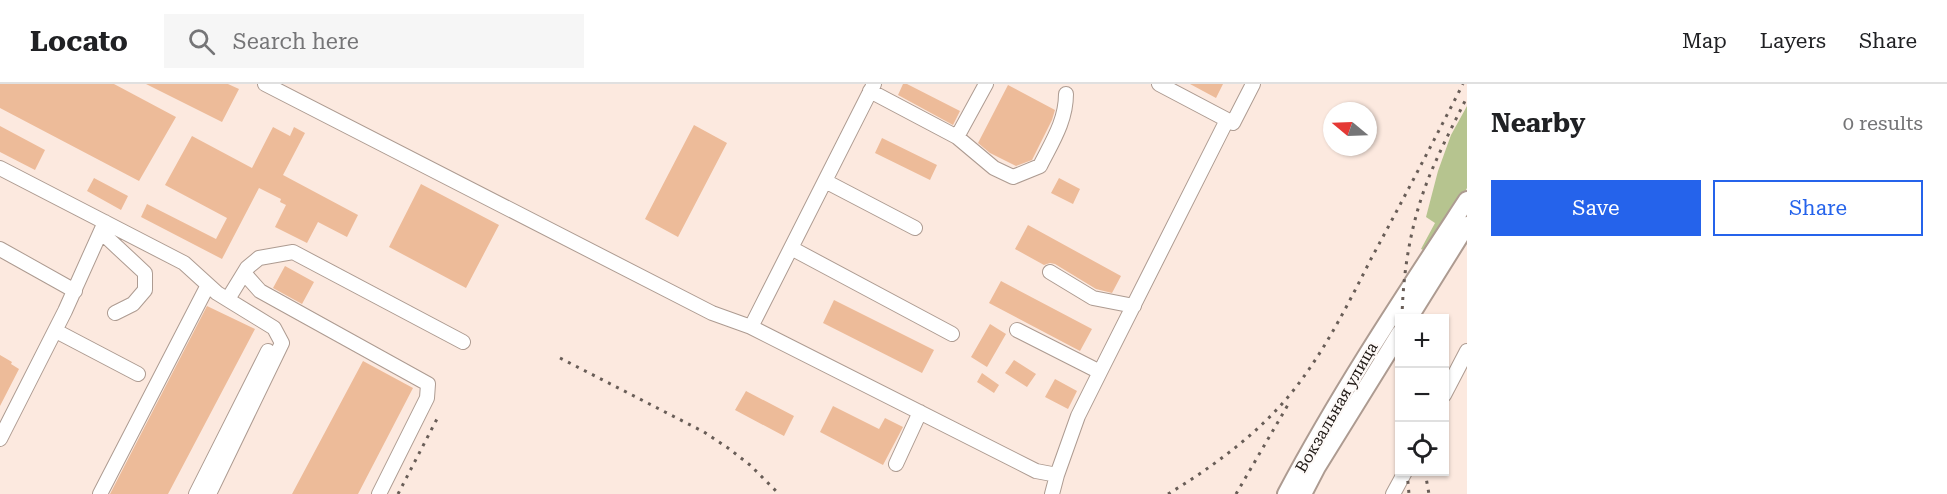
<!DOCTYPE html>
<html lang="en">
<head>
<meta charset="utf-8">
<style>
  body { margin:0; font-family:"Roboto Serif",serif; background:#f6f6f6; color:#202124 }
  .controls { position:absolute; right:18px; bottom:18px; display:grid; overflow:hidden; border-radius:0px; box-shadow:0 2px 4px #0004 }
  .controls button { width:54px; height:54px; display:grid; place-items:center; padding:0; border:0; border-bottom:2px solid #e0e0e0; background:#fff; color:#202124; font:30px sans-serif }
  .compass { position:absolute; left:1323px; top:18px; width:54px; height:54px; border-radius:50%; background:#fff; box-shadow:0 2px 4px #0004; rotate:289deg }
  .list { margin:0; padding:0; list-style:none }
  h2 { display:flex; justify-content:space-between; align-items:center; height:78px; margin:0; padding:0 24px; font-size:26px }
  h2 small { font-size:20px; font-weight:400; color:#757577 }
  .actions { display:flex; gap:12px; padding:18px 24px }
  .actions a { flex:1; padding:14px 0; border:2px solid #2563eb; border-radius:0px; text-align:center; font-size:21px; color:#2563eb }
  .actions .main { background:#2563eb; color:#fff }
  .icon { flex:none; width:33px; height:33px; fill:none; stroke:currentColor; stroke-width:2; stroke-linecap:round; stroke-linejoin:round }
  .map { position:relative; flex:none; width:1467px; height:410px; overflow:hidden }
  header { display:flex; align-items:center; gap:36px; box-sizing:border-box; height:84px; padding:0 30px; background:#fff; border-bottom:2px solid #e0e0e0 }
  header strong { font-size:28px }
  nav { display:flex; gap:33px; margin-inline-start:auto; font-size:21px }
  .search { width:420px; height:54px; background:#f6f6f6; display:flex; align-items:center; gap:15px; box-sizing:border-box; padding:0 21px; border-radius:0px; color:#757577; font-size:22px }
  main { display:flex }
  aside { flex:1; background:#fff }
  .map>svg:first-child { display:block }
  .green { fill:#b6c48f }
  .building { fill:#edbb99 }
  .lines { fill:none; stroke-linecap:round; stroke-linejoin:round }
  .minor-casing { stroke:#ad9b91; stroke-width:16 }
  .major-casing { stroke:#ad9b91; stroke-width:20 }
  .minor { stroke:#fff; stroke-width:14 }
  .major { stroke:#fff; stroke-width:16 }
  .rail { stroke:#685d57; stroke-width:3; stroke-dasharray:3 6; stroke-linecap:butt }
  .labels { text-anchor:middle; stroke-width:4.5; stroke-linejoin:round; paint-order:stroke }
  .street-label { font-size:16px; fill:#221b17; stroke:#fefaf8 }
</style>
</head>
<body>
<header>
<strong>Locato</strong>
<div class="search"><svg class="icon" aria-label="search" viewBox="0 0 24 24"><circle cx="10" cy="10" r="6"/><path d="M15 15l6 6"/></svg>Search here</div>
<nav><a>Map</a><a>Layers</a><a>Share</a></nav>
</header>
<main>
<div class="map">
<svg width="1467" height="410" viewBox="0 0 1467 410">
  <rect width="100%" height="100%" fill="#fce9df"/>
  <path class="green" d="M1467 22V104L1431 169 1421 165 1435 139 1426 133 1438 87 1451 51Z"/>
  <path class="building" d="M0 0H114L176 33 139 97 0 24Z
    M146 0H228L239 5 222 38Z
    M903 0H907L960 27 953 41 898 11Z
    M1190 0H1223L1216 14Z
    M1008 1 1055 26 1052 36 1032 76 1016 82 990 69 978 59Z
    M694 41 727 59 678 153 645 135Z
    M0 42 45 66 35 86 0 68Z
    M273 43 290 52 294 43 305 49 283 91 358 131 347 153 318 138 307 159 275 143 286 121 280 118 281 115 259 104 222 175 141 133 147 120 216 155 227 134 165 101 192 52 252 84Z
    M882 54 937 81 930 96 875 69Z
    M94 94 128 112 121 126 87 107Z
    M1059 94 1080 105 1073 120 1051 109Z
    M421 100 499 141 466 204 389 163Z
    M1028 141 1121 192 1112 209 1096 205 1055 180 1050 179 1044 181 1015 165Z
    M285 182 314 198 302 220 273 204Z
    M1001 197 1092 245 1080 267 989 219Z
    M834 216 934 266 922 289 823 239Z
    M207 222 255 245 168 410H110Z
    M990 240 1006 250 987 283 971 273Z
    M0 271 12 278 11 280 19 285 0 322Z
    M1014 276 1036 290 1027 303 1005 289Z
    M363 277 413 304 358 410H292Z
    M982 289 999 301 994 309 977 298Z
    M1055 295 1077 307 1068 325 1045 313Z
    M746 307 794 332 784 352 735 326Z
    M833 322 879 345 885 334 903 343 883 381 820 348Z"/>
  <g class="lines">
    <defs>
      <path id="minor" d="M265 0 712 229 751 243 874 0
        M1159 0 1233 39 1253 0
        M870 7 957 53 986 0
        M957 53 994 84 1013 93 1040 82C1052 58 1066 37 1066 10
        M0 84 184 179 217 209 274 244 282 259 209 410
        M825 97 915 144
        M101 148 145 189V206L133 220 115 229
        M791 164 952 250
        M0 165 75 207
        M1050 188 1093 214 1134 222
        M244 189 260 207 428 300 427 314 379 410
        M228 215 247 184 259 174 293 168 463 258
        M751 243 1036 387 1057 391 1078 332 1100 288 1017 246
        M56 247 138 290
        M1100 288 1227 36
        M1444 311 1467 267
        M0 355 65 227 105 138
        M896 380 920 328
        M100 410 208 201
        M196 410 268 267
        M1052 410 1057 391
        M1393 410 1405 388"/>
      <path id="major" d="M1409 234 1467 141
        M1286 410C1340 308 1404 212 1467 116
        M1303 410 1317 383 1400 249"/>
    </defs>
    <use href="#minor" class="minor-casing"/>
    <use href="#major" class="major-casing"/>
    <use href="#minor" class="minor"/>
    <use href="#major" class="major"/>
    <path class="rail" d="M1402 234C1403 186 1411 138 1429 93 1440 66 1454 39 1467 13
      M560 274 704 348 728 364 750 381 779 410
      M1407 388 1409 410
      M1425 388 1429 410
      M398 410 439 331
      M1168 410C1211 384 1255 352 1288 313 1323 271 1347 222 1372 173 1403 116 1433 58 1463 0
      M1236 410 1289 319"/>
  </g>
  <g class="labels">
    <g class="street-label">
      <text transform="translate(1336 323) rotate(-60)" y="6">Вокзальная улица</text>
    </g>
  </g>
</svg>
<div class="controls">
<button>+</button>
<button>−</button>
<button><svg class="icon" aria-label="locate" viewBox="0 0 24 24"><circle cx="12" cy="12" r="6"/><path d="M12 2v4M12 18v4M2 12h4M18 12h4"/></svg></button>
</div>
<svg class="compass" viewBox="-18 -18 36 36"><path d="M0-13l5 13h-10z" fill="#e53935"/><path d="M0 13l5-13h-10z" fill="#757577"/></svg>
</div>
<aside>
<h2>Nearby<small>0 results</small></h2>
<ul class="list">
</ul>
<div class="actions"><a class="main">Save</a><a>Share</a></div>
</aside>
</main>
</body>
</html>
